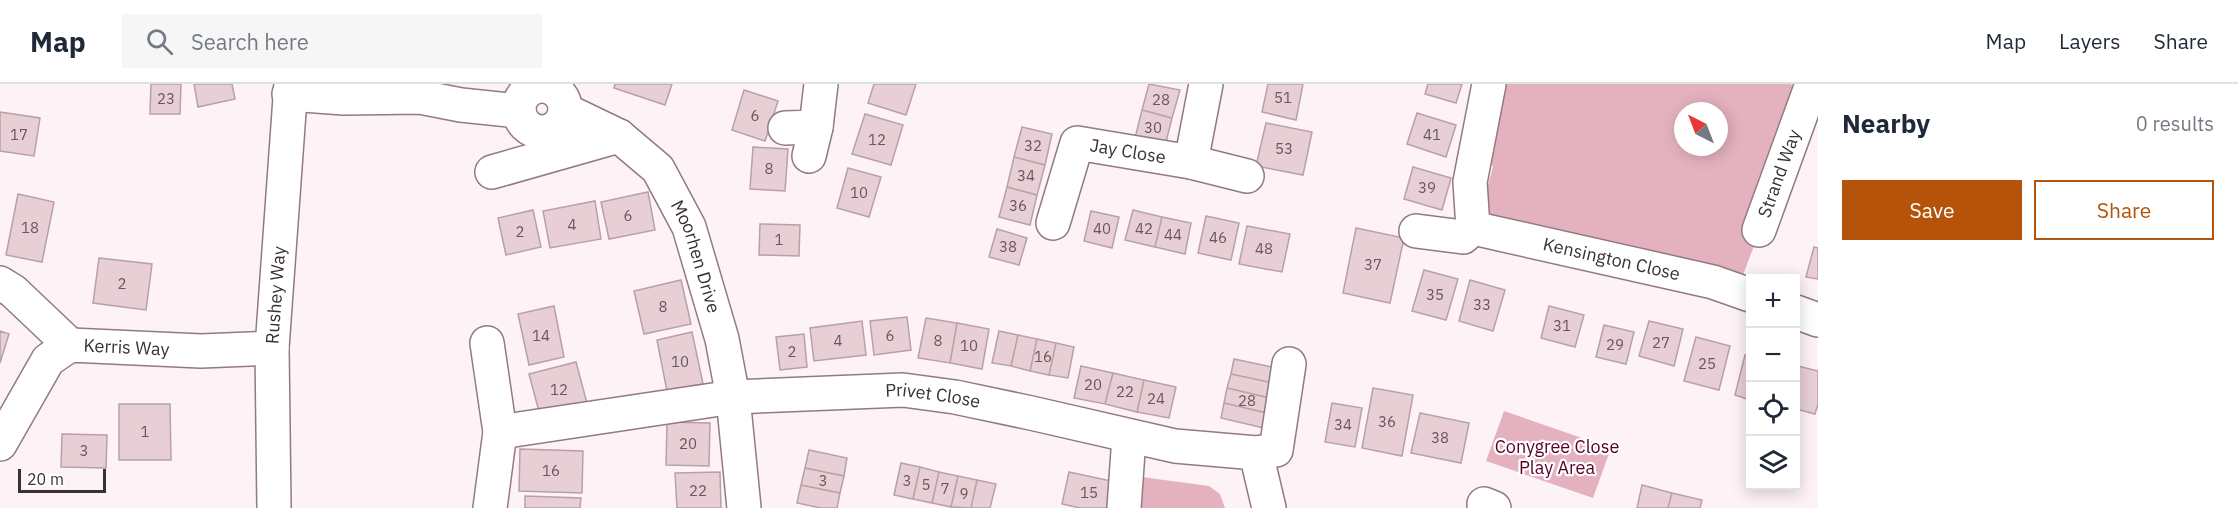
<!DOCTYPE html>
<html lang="en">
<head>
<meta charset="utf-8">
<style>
  body { margin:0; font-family:"IBM Plex Sans",sans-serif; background:#f6f6f7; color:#1f2937 }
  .controls { position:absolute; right:18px; bottom:18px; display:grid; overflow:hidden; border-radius:0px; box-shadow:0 3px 15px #0003 }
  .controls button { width:54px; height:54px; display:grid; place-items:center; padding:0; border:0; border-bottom:2px solid #e0e1e3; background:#fff; color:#1f2937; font:30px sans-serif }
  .compass { position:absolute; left:1674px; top:18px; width:54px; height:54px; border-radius:50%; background:#fff; box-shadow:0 3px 15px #0003; rotate:318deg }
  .scale { position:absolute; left:18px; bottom:15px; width:88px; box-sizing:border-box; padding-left:6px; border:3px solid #3a3133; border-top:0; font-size:16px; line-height:21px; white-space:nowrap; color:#3a3133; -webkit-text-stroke:4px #fff; paint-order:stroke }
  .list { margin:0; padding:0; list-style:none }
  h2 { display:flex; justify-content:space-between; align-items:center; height:78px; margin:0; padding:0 24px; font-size:26px }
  h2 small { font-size:20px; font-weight:400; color:#747a83 }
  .actions { display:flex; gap:12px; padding:18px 24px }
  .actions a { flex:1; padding:14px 0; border:2px solid #b45309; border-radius:0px; text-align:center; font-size:21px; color:#b45309 }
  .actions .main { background:#b45309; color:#fff }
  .icon { flex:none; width:33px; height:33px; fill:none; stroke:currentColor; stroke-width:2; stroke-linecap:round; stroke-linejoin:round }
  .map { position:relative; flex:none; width:1818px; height:424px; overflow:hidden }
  header { display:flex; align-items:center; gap:36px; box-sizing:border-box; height:84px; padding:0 30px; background:#fff; border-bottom:2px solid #e0e1e3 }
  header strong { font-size:28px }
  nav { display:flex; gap:33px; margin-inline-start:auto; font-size:21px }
  .search { width:420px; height:54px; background:#f6f6f7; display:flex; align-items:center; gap:15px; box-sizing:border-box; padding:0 21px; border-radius:0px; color:#747a83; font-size:22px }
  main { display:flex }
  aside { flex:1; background:#fff }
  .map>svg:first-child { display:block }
  .green { fill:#e4b2bf; fill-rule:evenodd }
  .building { fill:#e8cfd5; stroke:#b9a0a6; stroke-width:1.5 }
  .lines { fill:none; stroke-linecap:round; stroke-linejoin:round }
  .street-casing { stroke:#917a80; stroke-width:36 }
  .secondary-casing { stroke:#917a80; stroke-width:36 }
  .street { stroke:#fff; stroke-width:33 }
  .secondary { stroke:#fff; stroke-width:33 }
  .labels { text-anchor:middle; stroke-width:4.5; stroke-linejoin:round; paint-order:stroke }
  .number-label { font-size:15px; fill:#66585c }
  .street-label { font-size:18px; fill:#3a3133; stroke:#fff }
  .park-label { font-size:18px; fill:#580028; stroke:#fff }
</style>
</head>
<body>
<header>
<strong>Map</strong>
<div class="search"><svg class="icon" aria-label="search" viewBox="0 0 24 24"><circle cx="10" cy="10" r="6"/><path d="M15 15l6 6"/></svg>Search here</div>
<nav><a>Map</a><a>Layers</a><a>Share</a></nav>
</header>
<main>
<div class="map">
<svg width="1818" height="424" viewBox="0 0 1818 424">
  <rect width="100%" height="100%" fill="#fdf2f5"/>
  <path class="green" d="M1500 0H1791L1807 21 1737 207 1485 139V112L1493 83 1485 65ZM1683 27H1719V63H1683Z
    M1504 327 1611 364 1593 414 1486 377Z
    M1142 393 1209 402 1220 410 1225 424H1136Z"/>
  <path class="building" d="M151 0H181L180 30H150Z
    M194 0H232L235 15 198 23Z
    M615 0H672L665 21 614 4Z
    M874 0H916L906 31 868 19Z
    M1149 0 1180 6 1172 34 1142 26Z
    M1268 0H1303L1296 36 1262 28Z
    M1428 0H1462L1456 19 1425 10Z
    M744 6 778 17 765 57 732 46Z
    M1142 26 1172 34 1165 62 1135 54Z
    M0 28 40 34 34 72 0 67Z
    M1417 29 1456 41 1446 73 1407 60Z
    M865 30 903 41 891 81 852 70Z
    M1266 39 1312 48 1303 91 1256 82Z
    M1022 43 1052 50 1045 81 1014 73Z
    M753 63 788 65 785 107 750 105Z
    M1014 73 1045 81 1037 111 1007 103Z
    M1413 83 1451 94 1442 126 1404 115Z
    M848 84 881 93 869 133 837 124Z
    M1007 103 1037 111 1030 141 999 133Z
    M648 108 655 146 609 155 601 118Z
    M18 110 54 118 42 178 6 171Z
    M595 117 601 155 550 164 543 127Z
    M533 126 541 163 506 171 498 134Z
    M1133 126 1162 133 1155 163 1125 156Z
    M1091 127 1119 133 1112 164 1084 157Z
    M1206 132 1239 139 1231 176 1198 169Z
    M1162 133 1191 139 1185 170 1155 163Z
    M760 140 800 141 799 172 759 171Z
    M1247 142 1290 150 1282 188 1239 180Z
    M1356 144 1404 154 1390 219 1343 209Z
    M997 145 1027 154 1019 181 989 173Z
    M1814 163 1818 164V195L1806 193Z
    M99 174 152 180 146 226 93 219Z
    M1424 186 1458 195 1446 236 1412 227Z
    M681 196 691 240 644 250 634 207Z
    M1470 196 1505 206 1493 247 1459 237Z
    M554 222 564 273 529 281 518 230Z
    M1549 222 1584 231 1575 263 1541 254Z
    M907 233 911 266 874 271 870 237Z
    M926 234 957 239 950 279 918 274Z
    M862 237 866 271 814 277 810 244Z
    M1649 237 1683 245 1674 282 1639 272Z
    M957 239 989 245 982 285 950 279Z
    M1604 241 1634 248 1626 280 1596 273Z
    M0 247 9 250 0 279Z
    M999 247 1018 251 1011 282 992 279Z
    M692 248 703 300 667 307 657 256Z
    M804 250 807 283 780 286 776 253Z
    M1018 251 1037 255 1030 287 1011 282Z
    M1696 253 1730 262 1719 306 1684 297Z
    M1037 255 1056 259 1049 291 1030 287Z
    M1056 259 1074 263 1068 294 1049 291Z
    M1745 271 1750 272V316L1735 311Z
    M1234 275 1277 284 1273 299 1231 290Z
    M576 278 588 323 541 335 529 290Z
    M1081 282 1113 289 1105 320 1074 314Z
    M1798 282 1818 287V320L1815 330 1796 325V294Z
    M1113 289 1144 296 1137 328 1105 320Z
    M1231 290 1273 299 1270 314 1227 304Z
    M1144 296 1176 303 1169 334 1137 328Z
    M1227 304 1270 314 1267 329 1224 319Z
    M1373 304 1413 311 1402 372 1362 364Z
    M1224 319 1267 329 1264 344 1221 334Z
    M1332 319 1362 324 1355 363 1325 358Z
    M119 320H170L171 376H119Z
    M1420 329 1469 339 1461 379 1411 369Z
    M667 338 710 339 709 382 666 381Z
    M62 350 107 351 106 384 61 383Z
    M520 365 583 367 582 409 519 407Z
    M809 366 847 374 844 392 805 384Z
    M901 379 920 383 913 415 894 411Z
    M920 383 939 388 932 419 913 415Z
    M805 384 844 392 840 409 801 401Z
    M720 388 721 424H677L675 389Z
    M939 388 958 392 951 423 932 419Z
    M1069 388 1116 398 1110 424H1080L1062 420Z
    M958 392 977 396 971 424 951 423Z
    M977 396 996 400 990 424H971Z
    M801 401 840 409 837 424H821L797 419Z
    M1642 401 1672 409 1668 424H1637Z
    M1672 409 1702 416 1700 424H1668Z
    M525 412 581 414 580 424H525Z"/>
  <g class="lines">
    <defs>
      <g id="street">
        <path id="s1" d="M1489 0 1470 98 1473 144 1713 198 1750 211"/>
        <circle cx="542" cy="25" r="23"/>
        <path d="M289 10 344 14 420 13 461 21 519 27"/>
        <path id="s2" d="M565 26 619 52 658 85 689 143 722 255 733 313 744 424"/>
        <path d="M785 44 816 43 821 0"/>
        <path d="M809 72 816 43"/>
        <path d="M1191 78 1206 0"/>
        <path d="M492 88 619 52"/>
        <path id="s3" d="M1053 139 1077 59 1191 78 1247 92"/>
        <path id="s4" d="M1759 146 1812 0"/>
        <path d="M1416 147 1463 153 1473 144"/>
        <path d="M0 199 13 207 70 261"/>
        <path d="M1796 228 1818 236"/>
        <path d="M487 259 500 348 490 424"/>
        <path id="s5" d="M500 348 733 313 903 306 955 313 1031 329 1175 362 1256 369 1269 424"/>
        <path id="s6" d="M0 360 48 276 70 261 201 267 272 264"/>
        <path d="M1256 369 1276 366 1289 280"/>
        <path d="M1484 420 1494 424"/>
        <path d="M1124 424 1129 353"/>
      </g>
      <g id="secondary">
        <path id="s7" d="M274 424 272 264 291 0"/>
      </g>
    </defs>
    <use href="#street" class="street-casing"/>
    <use href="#secondary" class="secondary-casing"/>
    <use href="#street" class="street"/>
    <use href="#secondary" class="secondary"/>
  </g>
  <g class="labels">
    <g class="number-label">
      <text x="1283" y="19">51</text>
      <text x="166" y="20">23</text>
      <text x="1161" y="21">28</text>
      <text x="755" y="37">6</text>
      <text x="1153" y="49">30</text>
      <text x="19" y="56">17</text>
      <text x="1432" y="56">41</text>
      <text x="877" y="61">12</text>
      <text x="1033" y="67">32</text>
      <text x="1284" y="70">53</text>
      <text x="769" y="90">8</text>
      <text x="1026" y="97">34</text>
      <text x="1427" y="109">39</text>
      <text x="859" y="114">10</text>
      <text x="1018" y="127">36</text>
      <text x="628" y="137">6</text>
      <text x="572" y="146">4</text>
      <text x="30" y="149">18</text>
      <text x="1102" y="150">40</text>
      <text x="1144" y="150">42</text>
      <text x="520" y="153">2</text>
      <text x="1173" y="156">44</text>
      <text x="1218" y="159">46</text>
      <text x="779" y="161">1</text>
      <text x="1008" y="168">38</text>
      <text x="1264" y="170">48</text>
      <text x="1373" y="186">37</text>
      <text x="122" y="205">2</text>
      <text x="1435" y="216">35</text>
      <text x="1482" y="226">33</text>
      <text x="663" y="228">8</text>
      <text x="1562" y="247">31</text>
      <text x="541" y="257">14</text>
      <text x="890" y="257">6</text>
      <text x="838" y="262">4</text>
      <text x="938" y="262">8</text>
      <text x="1661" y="264">27</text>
      <text x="1615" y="266">29</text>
      <text x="969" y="267">10</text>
      <text x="792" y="273">2</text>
      <text x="1043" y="278">16</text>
      <text x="680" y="283">10</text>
      <text x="1707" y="285">25</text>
      <text x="1093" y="306">20</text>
      <text x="559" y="311">12</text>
      <text x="1125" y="313">22</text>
      <text x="1156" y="320">24</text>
      <text x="1247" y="322">28</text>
      <text x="1387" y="343">36</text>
      <text x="1343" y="346">34</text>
      <text x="145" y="353">1</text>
      <text x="1440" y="359">38</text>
      <text x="688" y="365">20</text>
      <text x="84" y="372">3</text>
      <text x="551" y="392">16</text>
      <text x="823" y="402">3</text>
      <text x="907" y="402">3</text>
      <text x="926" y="406">5</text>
      <text x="945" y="410">7</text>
      <text x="698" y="412">22</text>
      <text x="1089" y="414">15</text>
      <text x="964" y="415">9</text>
    </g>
    <g class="street-label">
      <text dy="6" stroke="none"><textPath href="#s3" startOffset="135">Jay Close</textPath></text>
      <text dy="6" stroke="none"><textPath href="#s4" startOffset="60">Strand Way</textPath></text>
      <text dy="6" stroke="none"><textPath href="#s2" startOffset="207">Moorhen Drive</textPath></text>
      <text dy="6" stroke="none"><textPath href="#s1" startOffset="288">Kensington Close</textPath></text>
      <text dy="6" stroke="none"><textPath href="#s7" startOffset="213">Rushey Way</textPath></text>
      <text dy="6" stroke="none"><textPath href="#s6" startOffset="180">Kerris Way</textPath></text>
      <text dy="6" stroke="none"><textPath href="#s5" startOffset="436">Privet Close</textPath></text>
    </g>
    <g class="park-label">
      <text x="1557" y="369">Conygree Close<tspan x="1557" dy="21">Play Area</tspan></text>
    </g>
  </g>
</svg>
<div class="controls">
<button>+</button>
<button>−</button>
<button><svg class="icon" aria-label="locate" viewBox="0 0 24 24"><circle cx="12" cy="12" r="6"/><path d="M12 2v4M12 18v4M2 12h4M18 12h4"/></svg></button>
<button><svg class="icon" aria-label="layers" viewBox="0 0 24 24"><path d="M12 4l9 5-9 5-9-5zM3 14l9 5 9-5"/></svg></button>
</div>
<svg class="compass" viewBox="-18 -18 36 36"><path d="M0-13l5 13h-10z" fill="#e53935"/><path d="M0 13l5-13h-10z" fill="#747a83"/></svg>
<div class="scale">20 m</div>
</div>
<aside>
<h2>Nearby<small>0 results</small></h2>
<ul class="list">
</ul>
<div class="actions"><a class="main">Save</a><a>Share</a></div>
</aside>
</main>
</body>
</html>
